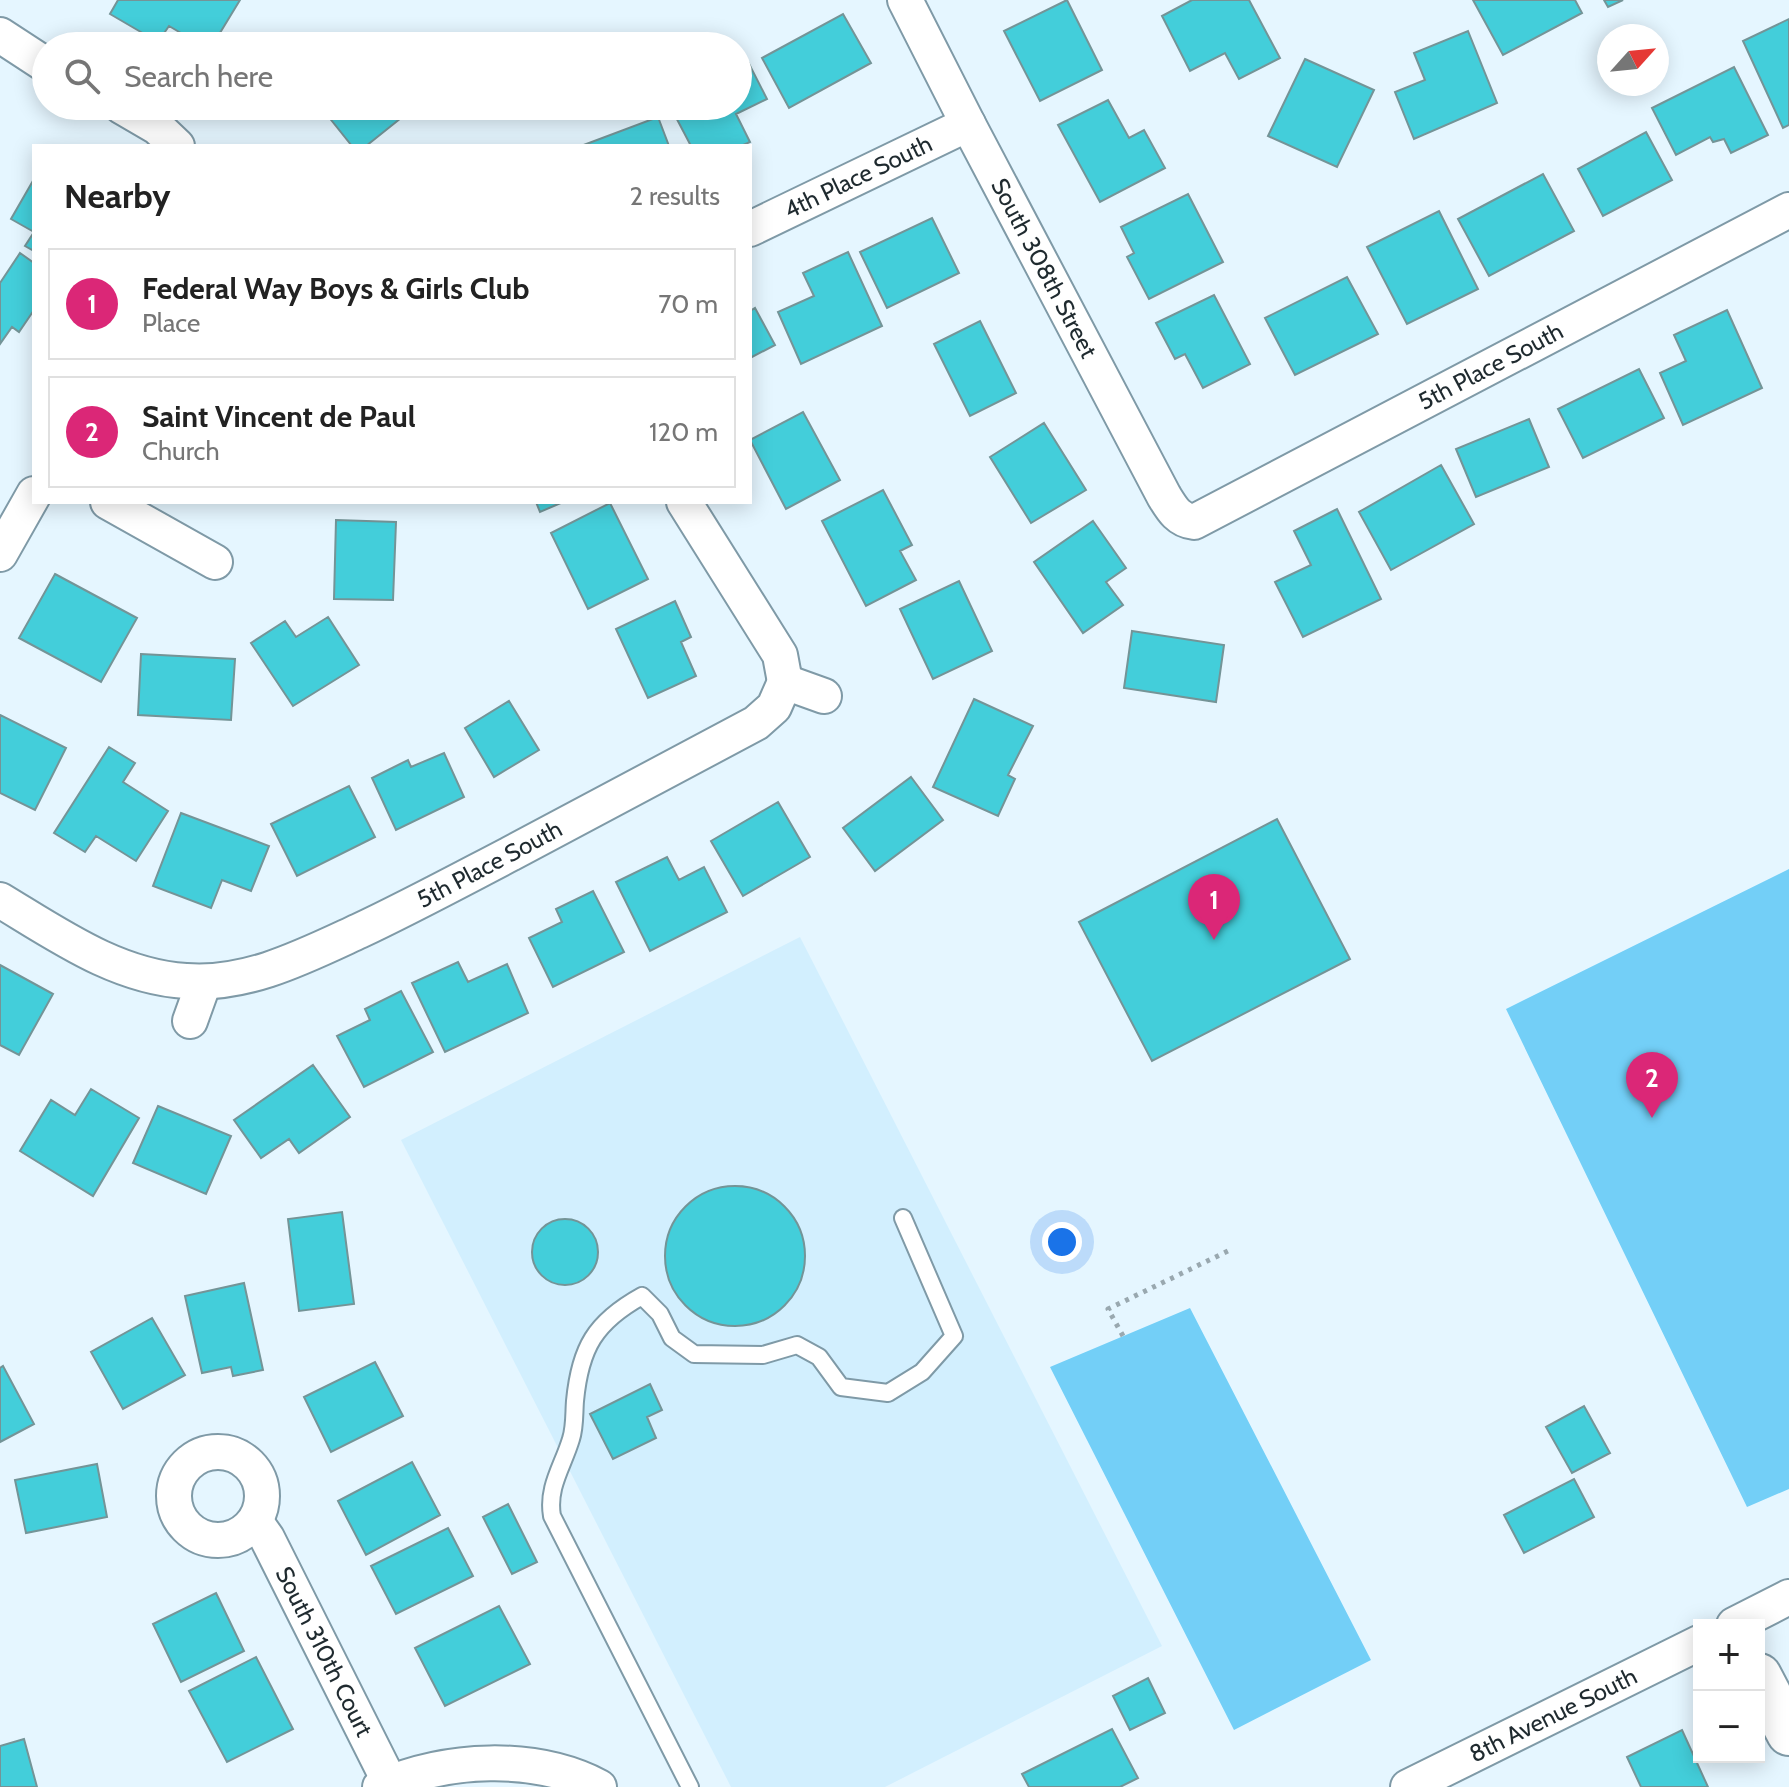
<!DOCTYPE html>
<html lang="en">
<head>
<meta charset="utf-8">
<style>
  body { margin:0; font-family:Cabin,sans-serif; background:#f2f2f2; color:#222 }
  .controls { position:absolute; right:24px; bottom:24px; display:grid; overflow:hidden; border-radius:0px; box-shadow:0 4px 20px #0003 }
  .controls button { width:72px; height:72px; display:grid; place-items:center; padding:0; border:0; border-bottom:2px solid #e0e0e0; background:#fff; color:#222; font:40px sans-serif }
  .compass { position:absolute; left:1597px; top:24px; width:72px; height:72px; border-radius:50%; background:#fff; box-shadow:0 4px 20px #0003; rotate:63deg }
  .you { position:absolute; left:1062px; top:1242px; width:28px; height:28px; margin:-20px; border:6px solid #fff; border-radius:50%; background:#1a73e8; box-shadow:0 0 0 12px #1a73e833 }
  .badge { display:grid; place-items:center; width:52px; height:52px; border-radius:50%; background:#db2777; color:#fff; font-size:26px; font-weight:700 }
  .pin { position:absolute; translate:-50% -66px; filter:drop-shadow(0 2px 4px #0008) }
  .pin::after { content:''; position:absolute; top:42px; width:28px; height:24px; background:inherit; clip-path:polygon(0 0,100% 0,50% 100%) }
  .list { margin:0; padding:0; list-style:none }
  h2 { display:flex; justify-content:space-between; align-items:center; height:104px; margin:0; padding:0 32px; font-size:34px }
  h2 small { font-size:26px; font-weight:400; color:#767676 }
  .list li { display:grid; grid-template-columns:52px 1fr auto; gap:24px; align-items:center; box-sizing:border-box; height:112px; margin:0 16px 16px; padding:0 16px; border:2px solid #e0e0e0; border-radius:0px }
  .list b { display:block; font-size:30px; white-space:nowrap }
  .list p { margin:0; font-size:26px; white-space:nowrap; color:#767676 }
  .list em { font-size:26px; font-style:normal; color:#767676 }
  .icon { flex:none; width:44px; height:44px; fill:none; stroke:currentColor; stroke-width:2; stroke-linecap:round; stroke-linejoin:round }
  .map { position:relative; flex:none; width:1789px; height:1787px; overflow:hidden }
  .search { position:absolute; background:#fff; box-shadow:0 4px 20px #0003; left:32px; top:32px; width:720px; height:88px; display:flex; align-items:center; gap:20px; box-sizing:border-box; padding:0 28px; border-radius:44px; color:#767676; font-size:30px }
  .panel { position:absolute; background:#fff; box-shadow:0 4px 20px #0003; left:32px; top:144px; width:720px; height:360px; border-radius:0px }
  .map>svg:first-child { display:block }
  .built { fill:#d2effe }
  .green { fill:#73cff7 }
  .building { fill:#43ceda; stroke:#749497; stroke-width:2 }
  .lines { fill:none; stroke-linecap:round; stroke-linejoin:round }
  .lane-casing { stroke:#7f9aa7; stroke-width:20 }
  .street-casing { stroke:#7f9aa7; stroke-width:38 }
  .secondary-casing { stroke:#7f9aa7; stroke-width:48 }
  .path { stroke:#99a8af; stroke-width:5; stroke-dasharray:4 6; stroke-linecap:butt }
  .lane { stroke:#fff; stroke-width:16 }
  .street { stroke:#fff; stroke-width:34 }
  .secondary { stroke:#fff; stroke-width:44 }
  .labels { text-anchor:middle; stroke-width:8; stroke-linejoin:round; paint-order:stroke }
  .street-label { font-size:24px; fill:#1f2a2f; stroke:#fff }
</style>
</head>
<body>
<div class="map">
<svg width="1789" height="1787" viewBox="0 0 1789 1787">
  <rect width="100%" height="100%" fill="#e5f6ff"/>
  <path class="built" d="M800 937 1162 1646 885 1787H731L401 1140Z"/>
  <path class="green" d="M1789 869V1489L1747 1507 1506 1009Z
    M1190 1308 1371 1660 1234 1730 1050 1367Z"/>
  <path class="building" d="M118 0H240L212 46H203L169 26 158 42 110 14Z
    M1067 0 1102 70 1040 101 1004 31Z
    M1192 0H1249L1280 58 1239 79 1225 53 1190 71 1162 16Z
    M1473 0H1575L1582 13 1503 55Z
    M1604 0H1623L1608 7Z
    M843 14 871 63 789 108 762 58Z
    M1789 19V125L1783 128 1743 41Z
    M1468 31 1497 103 1414 139 1395 92 1425 80 1414 53Z
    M744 54 767 99 736 114 750 142 741 146H691L670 106H738V57Z
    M1305 59 1374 90 1337 167 1268 136Z
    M1734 67 1768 135 1731 153 1724 139 1713 142 1710 137 1676 155 1652 108Z
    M1108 100 1129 138 1144 130 1165 168 1100 202 1058 125Z
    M320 106H416L366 146H352Z
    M658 117 669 146H581Z
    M1646 132 1672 180 1603 216 1578 169Z
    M1543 174 1574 231 1489 276 1458 219Z
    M34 179V251L25 246 34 232 11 219Z
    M1188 194 1223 262 1149 299 1127 257 1134 253 1121 227Z
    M1439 211 1478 289 1407 324 1367 247Z
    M932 218 959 273 887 308 860 252Z
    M848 252 882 326 801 364 778 312 814 296 803 273Z
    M20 253 34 263V310L19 332 12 327 0 344V283Z
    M1347 277 1378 334 1295 375 1265 318Z
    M1214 295 1250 364 1203 388 1185 354 1175 359 1156 323Z
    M755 308 775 345 750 358V311Z
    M1727 310 1762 388 1683 425 1660 373 1686 361 1674 335Z
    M980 321 1016 393 970 416 934 344Z
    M1639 369 1664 418 1583 458 1558 409Z
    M803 412 840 480 786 509 750 440Z
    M1529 419 1549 467 1476 497 1456 449Z
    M1044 423 1086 490 1031 523 990 457Z
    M1441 465 1474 524 1391 570 1359 512Z
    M883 490 912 545 900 551 916 580 866 606 822 521Z
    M536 502H563L540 512Z
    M610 503 648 579 588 609 551 533Z
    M1337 509 1381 599 1303 637 1275 582 1311 565 1294 531Z
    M336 520 396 522 393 600 334 599Z
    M1093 521 1126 568 1106 582 1123 605 1083 633 1034 562Z
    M55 574 137 618 101 682 19 638Z
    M959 581 992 651 933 679 900 609Z
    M675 601 691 637 681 642 696 676 648 698 616 629Z
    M328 617 359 665 293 706 251 643 285 621 296 637Z
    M1132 631 1224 645 1216 702 1124 688Z
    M141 654 235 659 231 720 138 715Z
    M974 699 1033 726 1008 775 1015 779 998 816 933 787Z
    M509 701 539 750 494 777 465 728Z
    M0 715 66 748 35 810 0 793Z
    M109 747 135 763 123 782 168 811 136 861 96 836 85 852 54 833Z
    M444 753 464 797 396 830 372 778 408 760 411 767Z
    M911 777 943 820 875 871 843 828Z
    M349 786 375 837 297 876 271 824Z
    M778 802 810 857 743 896 711 841Z
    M181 813 269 846 251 891 222 880 211 908 153 886Z
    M1277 819 1350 959 1152 1061 1079 922Z
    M667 857 679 880 704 867 727 912 650 951 616 882Z
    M593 891 624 952 553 987 529 938 562 922 556 909Z
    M458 962 468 982 507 964 528 1013 445 1052 412 983Z
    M0 965 53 994 19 1055 0 1045Z
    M401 991 433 1052 364 1087 337 1036 370 1020 365 1009Z
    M313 1065 350 1117 299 1153 289 1139 261 1158 234 1120Z
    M91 1089 139 1118 93 1196 20 1151 51 1100 75 1115Z
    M158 1106 231 1136 206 1194 133 1163Z
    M665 1256a70 70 0 1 1 140 0a70 70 0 1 1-140 0Z
    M342 1212 354 1304 299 1311 288 1219Z
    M532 1252a33 33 0 1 1 66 0a33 33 0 1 1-66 0Z
    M244 1283 263 1370 233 1376 231 1367 202 1373 185 1296Z
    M152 1318 185 1375 123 1409 91 1352Z
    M375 1362 403 1416 331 1452 304 1397Z
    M3 1366 34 1424 0 1442V1368Z
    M650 1384 662 1410 647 1417 656 1438 613 1459 590 1414Z
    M1584 1406 1610 1453 1572 1473 1546 1427Z
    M412 1462 440 1515 366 1555 338 1501Z
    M97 1464 107 1517 26 1533 15 1480Z
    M1574 1479 1594 1517 1524 1553 1504 1515Z
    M508 1504 537 1562 512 1574 483 1517Z
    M448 1528 473 1576 396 1614 371 1566Z
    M216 1593 244 1651 181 1682 153 1624Z
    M499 1606 530 1664 445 1706 415 1648Z
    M256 1657 293 1729 227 1762 189 1691Z
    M1148 1678 1165 1713 1130 1730 1113 1696Z
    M1112 1729 1138 1778 1120 1787H1029L1022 1774Z
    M1682 1730 1708 1787H1641L1627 1757Z
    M24 1739 37 1787H0V1746Z"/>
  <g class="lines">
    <defs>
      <path id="lane" d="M690 1787 552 1516C547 1487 563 1466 571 1439 575 1427 574 1413 575 1401 580 1348 595 1322 642 1296L660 1314 672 1338 694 1354 763 1355 797 1345 819 1357 841 1387 888 1393 922 1372 954 1336 903 1218"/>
      <g id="street">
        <path id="s1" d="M905 0 968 124 1164 496C1172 509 1178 520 1194 522L1789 210"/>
        <path d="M0 35 46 65"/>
        <path d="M121 106 157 127 177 146"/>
        <path id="s2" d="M750 229 968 124"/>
        <path d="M108 502 215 562"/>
        <path d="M684 502 780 655 785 682"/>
        <path d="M0 554 34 494"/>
        <path d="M785 682 824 696"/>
        <path id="s3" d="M0 900C58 935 117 977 186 981 247 986 305 956 359 931 410 907 460 880 510 854 592 810 674 766 756 723L774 707 785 682"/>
        <path d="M190 1021 204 982"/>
        <circle cx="218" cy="1496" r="44"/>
        <path id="s4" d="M255 1521 267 1538 390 1783"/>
        <path d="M1734 1625 1789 1597"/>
        <path d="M380 1787C446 1758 534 1753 599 1787"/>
        <path id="s5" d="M1408 1787 1699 1643"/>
      </g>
      <path id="secondary" d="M1759 1676 1789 1733"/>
    </defs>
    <use href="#lane" class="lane-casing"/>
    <use href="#street" class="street-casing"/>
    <use href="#secondary" class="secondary-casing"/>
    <path class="path" d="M1123 1336 1108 1309 1230 1250"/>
    <use href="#lane" class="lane"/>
    <use href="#street" class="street"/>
    <use href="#secondary" class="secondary"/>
  </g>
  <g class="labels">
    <g class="street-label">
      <text dy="8" stroke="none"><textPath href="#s2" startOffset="120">4th Place South</textPath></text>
      <text dy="8" stroke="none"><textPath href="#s1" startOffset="302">South 308th Street</textPath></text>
      <text dy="8" stroke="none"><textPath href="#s1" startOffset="936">5th Place South</textPath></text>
      <text dy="8" stroke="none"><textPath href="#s3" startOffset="534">5th Place South</textPath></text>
      <text dy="8" stroke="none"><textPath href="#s4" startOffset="148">South 310th Court</textPath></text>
      <text dy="8" stroke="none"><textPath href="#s5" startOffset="162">8th Avenue South</textPath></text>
    </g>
  </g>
</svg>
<div class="controls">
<button>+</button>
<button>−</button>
</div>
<svg class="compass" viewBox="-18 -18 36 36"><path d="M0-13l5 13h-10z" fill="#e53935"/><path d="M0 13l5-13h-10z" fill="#767676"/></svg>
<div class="you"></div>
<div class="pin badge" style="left:1214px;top:940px">1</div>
<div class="pin badge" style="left:1652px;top:1118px">2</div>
<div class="search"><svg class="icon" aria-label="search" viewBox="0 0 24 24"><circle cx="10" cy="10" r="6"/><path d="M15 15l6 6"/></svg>Search here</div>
<section class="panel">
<h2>Nearby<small>2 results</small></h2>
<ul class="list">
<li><span class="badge">1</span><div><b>Federal Way Boys &amp; Girls Club</b><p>Place</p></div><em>70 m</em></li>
<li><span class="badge">2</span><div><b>Saint Vincent de Paul</b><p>Church</p></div><em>120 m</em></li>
</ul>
</section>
</div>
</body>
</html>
